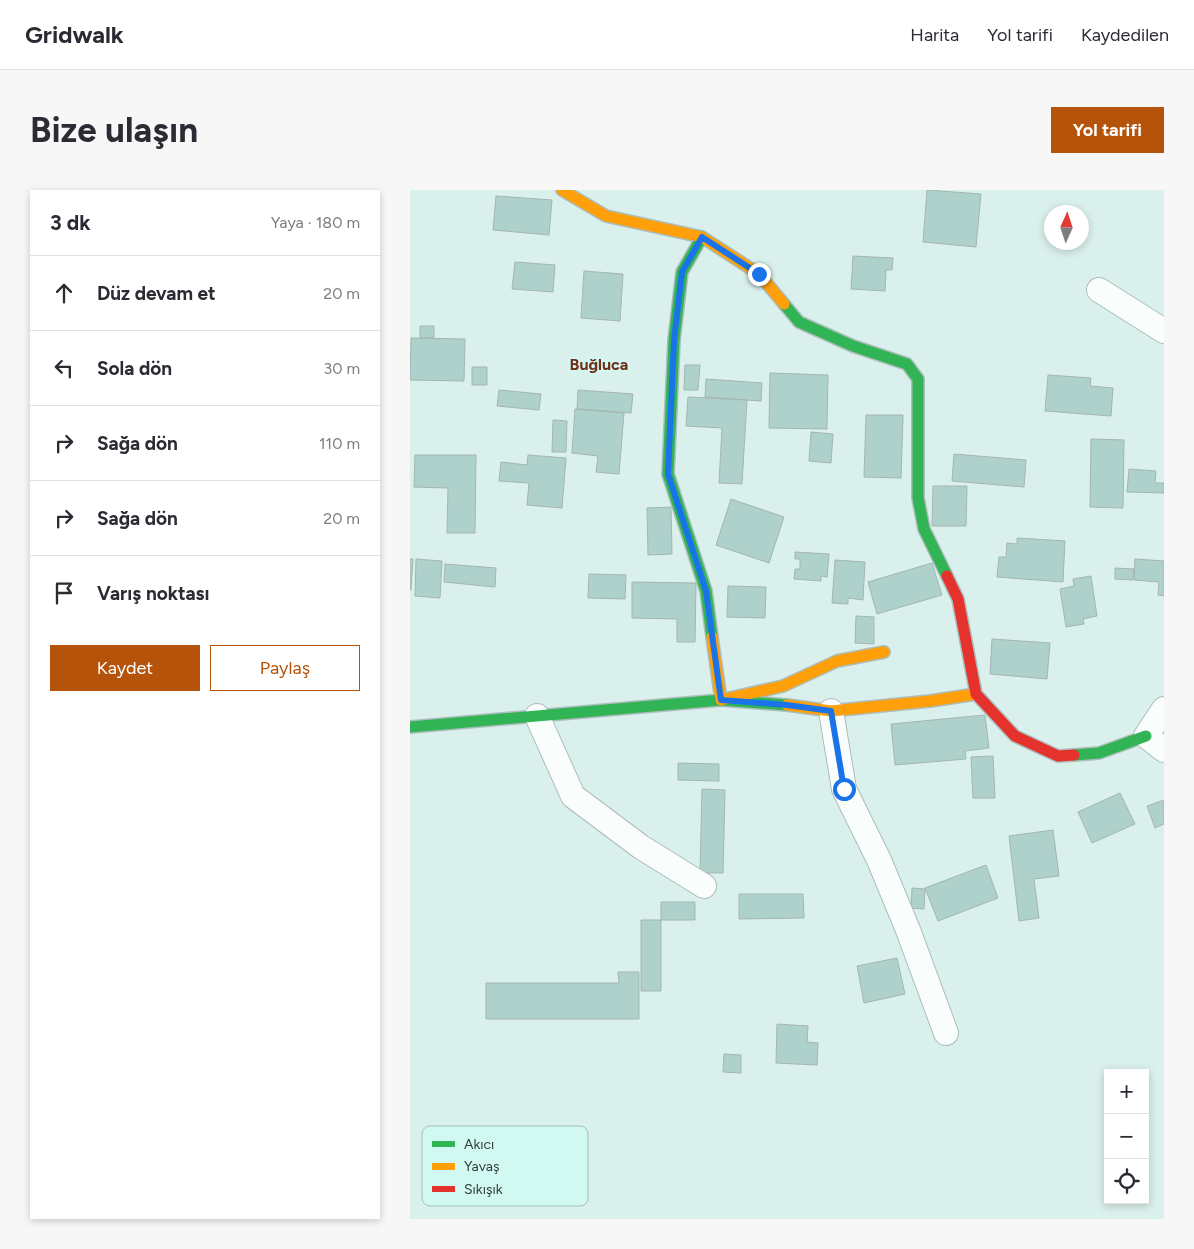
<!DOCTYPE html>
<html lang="tr">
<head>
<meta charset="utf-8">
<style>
  body { margin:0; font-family:Figtree,sans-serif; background:#f7f7f7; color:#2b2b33 }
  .controls { position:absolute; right:15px; bottom:15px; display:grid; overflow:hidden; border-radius:0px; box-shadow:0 2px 8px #0003 }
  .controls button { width:45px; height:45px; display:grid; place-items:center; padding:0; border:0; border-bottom:1px solid #e1e1e2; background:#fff; color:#2b2b33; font:25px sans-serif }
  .compass { position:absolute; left:634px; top:15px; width:45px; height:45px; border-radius:50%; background:#fff; box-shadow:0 2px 8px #0003; rotate:3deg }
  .stop { position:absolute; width:15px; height:15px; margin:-11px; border:4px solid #1a73e8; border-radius:50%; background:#fff }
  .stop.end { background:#1a73e8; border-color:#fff; box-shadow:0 1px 5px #0008 }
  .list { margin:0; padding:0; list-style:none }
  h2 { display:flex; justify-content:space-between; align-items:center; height:65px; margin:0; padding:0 20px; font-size:21px }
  h2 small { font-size:16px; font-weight:400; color:#7c7c81 }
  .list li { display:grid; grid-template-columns:32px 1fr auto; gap:15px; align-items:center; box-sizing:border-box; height:75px; padding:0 20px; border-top:1px solid #e1e1e2 }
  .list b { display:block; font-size:19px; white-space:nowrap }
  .list em { font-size:16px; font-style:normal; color:#7c7c81 }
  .actions { display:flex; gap:10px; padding:15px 20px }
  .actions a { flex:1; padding:11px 0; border:1px solid #b45309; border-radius:0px; text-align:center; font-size:18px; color:#b45309 }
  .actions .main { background:#b45309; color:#fff }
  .icon { flex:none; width:28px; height:28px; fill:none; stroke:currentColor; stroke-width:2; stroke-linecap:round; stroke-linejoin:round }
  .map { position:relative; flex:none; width:754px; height:1029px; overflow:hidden; border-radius:0px }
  header { display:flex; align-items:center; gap:30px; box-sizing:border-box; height:70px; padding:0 25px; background:#fff; border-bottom:1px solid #e1e1e2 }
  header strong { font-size:24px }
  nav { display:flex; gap:28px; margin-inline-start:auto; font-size:18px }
  .intro { display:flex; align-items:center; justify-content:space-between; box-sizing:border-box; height:120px; padding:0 30px }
  h1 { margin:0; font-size:35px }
  .button { padding:12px 22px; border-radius:0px; background:#b45309; color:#fff; font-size:18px; font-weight:700 }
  main { display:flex; gap:30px; padding:0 30px }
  aside { flex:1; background:#fff; border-radius:0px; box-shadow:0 2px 8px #0003 }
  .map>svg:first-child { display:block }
  .building { fill:#afd1cc; stroke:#a4b5b2 }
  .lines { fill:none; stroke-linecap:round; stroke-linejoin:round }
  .street-casing { stroke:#acbdba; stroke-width:26 }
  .fast-casing { stroke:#acbdba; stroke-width:14 }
  .slow-casing { stroke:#acbdba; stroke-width:14 }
  .jam-casing { stroke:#acbdba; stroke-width:14 }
  .street { stroke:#f9fdfc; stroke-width:24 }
  .fast { stroke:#30b455; stroke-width:11 }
  .slow { stroke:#ff9f0a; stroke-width:11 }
  .jam { stroke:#e5322d; stroke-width:11 }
  .route { stroke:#1a73e8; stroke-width:6 }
  .labels { text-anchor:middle; stroke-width:4.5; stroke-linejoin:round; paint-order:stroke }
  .quarter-label { font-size:16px; font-weight:bold; fill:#712e1b; stroke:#d2f8f2 }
  .key { fill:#d2f8f2; stroke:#a1c0bb; stroke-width:1 }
  .key-label { font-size:14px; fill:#2e3d3b }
</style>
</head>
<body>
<header>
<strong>Gridwalk</strong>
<nav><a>Harita</a><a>Yol tarifi</a><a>Kaydedilen</a></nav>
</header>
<div class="intro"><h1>Bize ulaşın</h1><a class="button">Yol tarifi</a></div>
<main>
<aside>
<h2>3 dk<small>Yaya · 180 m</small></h2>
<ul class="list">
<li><svg class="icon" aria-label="ahead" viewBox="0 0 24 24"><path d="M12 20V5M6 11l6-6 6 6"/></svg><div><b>Düz devam et</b></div><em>20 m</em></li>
<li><svg class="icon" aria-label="left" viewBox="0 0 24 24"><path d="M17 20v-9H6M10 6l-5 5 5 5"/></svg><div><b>Sola dön</b></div><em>30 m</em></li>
<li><svg class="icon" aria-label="right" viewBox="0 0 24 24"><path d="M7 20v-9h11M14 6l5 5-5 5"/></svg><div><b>Sağa dön</b></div><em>110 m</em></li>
<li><svg class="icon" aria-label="right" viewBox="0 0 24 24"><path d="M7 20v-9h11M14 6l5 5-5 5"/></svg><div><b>Sağa dön</b></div><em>20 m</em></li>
<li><svg class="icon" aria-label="arrive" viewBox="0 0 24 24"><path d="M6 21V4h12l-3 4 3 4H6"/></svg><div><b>Varış noktası</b></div></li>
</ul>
<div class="actions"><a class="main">Kaydet</a><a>Paylaş</a></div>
</aside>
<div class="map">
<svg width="754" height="1029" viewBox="0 0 754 1029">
  <rect width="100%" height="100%" fill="#daf0ec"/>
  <path class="building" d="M517 0 571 4 566 57 513 52Z
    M86 6 142 10 139 45 83 40Z
    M443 66 483 68 482 80H476L475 101 441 99Z
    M105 72 145 75 143 102 102 99Z
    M174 81 213 84 210 131 171 128Z
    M10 136H24V148H10Z
    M1 148 55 149 54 191 0 190Z
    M275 175H290L288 200H274Z
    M62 177H77V195H62Z
    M360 183 418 185 417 239 359 238Z
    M638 185 681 188 680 196 703 198 701 226 635 221Z
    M296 189 352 193 351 211 295 207Z
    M89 200 131 204 129 220 87 216Z
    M168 200 223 204 221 223 167 219Z
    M278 207 337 210 332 294 309 293 312 238 276 236Z
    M165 219 214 223 209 284 186 282 188 266 162 263Z
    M456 225H493L491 288 454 287Z
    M143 230 157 231 156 262H142Z
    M401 242 423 244 421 273 399 271Z
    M681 249 714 250 713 318 680 317Z
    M544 264 616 270 614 297 542 291Z
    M5 265H66L65 343H37L38 298 4 297Z
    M118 265 156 268 152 318 117 315 119 293 89 291 91 272 117 275Z
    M719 279 746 281 745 293H754V303L717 302Z
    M523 296H557L556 336H522Z
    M321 309 374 327 359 373 306 355Z
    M261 317 262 364 238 365 237 318Z
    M607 348 655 351 653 392 587 387 589 367H596L597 353 607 354Z
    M385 362 419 364 417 387 411 386V391L384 389 385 379H390V369H385Z
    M0 369H3L1 400H0Z
    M6 369 32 371 30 408 5 406Z
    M725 369 754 371V406L748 405 749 392 724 390Z
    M425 370 455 372 453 410 438 408V414L422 413Z
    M522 373 532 405 467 424 458 392Z
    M35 374 86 378 85 397 34 392Z
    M705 378 724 379 723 390 705 389Z
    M179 384 216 385 215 409 178 408Z
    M681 386 687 426 673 429 674 434 656 437 650 399 664 396 663 389Z
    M222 392 286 393 285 452H267V429L222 428Z
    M318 396 356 397 355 428 317 427Z
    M446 426 464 427V454L445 453Z
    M582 449 640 453 637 489 580 484Z
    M575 525 579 558 555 561 556 569 485 575 481 534Z
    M583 566 585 608H563L561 567Z
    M268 573 309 574V591L268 590Z
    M292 599 315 600 313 683H290Z
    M710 603 725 634 682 653 668 622Z
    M754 610V634L745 638 737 616Z
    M643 640 649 686 624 689 629 728 609 731 599 646Z
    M576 675 588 708 528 731 515 698Z
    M502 698 515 699 514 719 501 718Z
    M329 704H393L394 728 329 729Z
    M251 712H285V730H251Z
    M231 730H251V801H231Z
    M487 768 495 804 454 813 447 776Z
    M208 782H229V829H76V793H209Z
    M367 834 398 836 397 852 408 853 407 875 366 873Z
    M314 864 331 865V883L313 882Z"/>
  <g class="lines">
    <defs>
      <path id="street" d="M689 100 754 141
        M754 519 736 546 754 560
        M421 521 434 599 469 670 498 740 536 843
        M127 526 163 606 231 657 294 696"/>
      <path id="fast" d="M292 47 272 82 264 150 258 284 296 401 302 447
        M374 114 389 132 443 156 497 174 508 189V308L514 339 537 386
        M0 537 311 510 377 515
        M664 565 689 563 736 546"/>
      <path id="slow" d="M152 0 196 26 292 47 349 84 374 114
        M302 447 311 510 373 496 427 471 474 462
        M377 515 421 521 520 511 566 504"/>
      <path id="jam" d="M537 386 548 409 566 504 605 546 648 566 664 565"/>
    </defs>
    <use href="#street" class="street-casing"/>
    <use href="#fast" class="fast-casing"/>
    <use href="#slow" class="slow-casing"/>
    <use href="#jam" class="jam-casing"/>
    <use href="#street" class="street"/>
    <use href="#fast" class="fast"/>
    <use href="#slow" class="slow"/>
    <use href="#jam" class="jam"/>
  </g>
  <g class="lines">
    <path class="route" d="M349 84 292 47 272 82 264 150 258 284 296 401 311 510 377 515 421 521 434 599"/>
  </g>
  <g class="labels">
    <g class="quarter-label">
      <text x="189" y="180">Buğluca</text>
    </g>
  </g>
  <rect x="12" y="936" width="166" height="80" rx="8" class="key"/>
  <rect x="22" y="951" width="23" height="6" fill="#30b455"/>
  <rect x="22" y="973" width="23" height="7" fill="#ff9f0a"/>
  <rect x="22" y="996" width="23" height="6" fill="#e5322d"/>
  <g class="key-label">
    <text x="54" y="959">Akıcı</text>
    <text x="54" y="981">Yavaş</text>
    <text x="54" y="1004">Sıkışık</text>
  </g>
</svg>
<div class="controls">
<button>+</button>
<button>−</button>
<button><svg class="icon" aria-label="locate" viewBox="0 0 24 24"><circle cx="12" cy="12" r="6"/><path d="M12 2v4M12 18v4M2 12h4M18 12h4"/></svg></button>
</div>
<svg class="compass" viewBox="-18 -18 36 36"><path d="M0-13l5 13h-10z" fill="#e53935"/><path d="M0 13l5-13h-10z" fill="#7c7c81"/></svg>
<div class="stop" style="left:434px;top:599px"></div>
<div class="stop end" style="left:349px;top:84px"></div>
</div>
</main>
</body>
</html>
